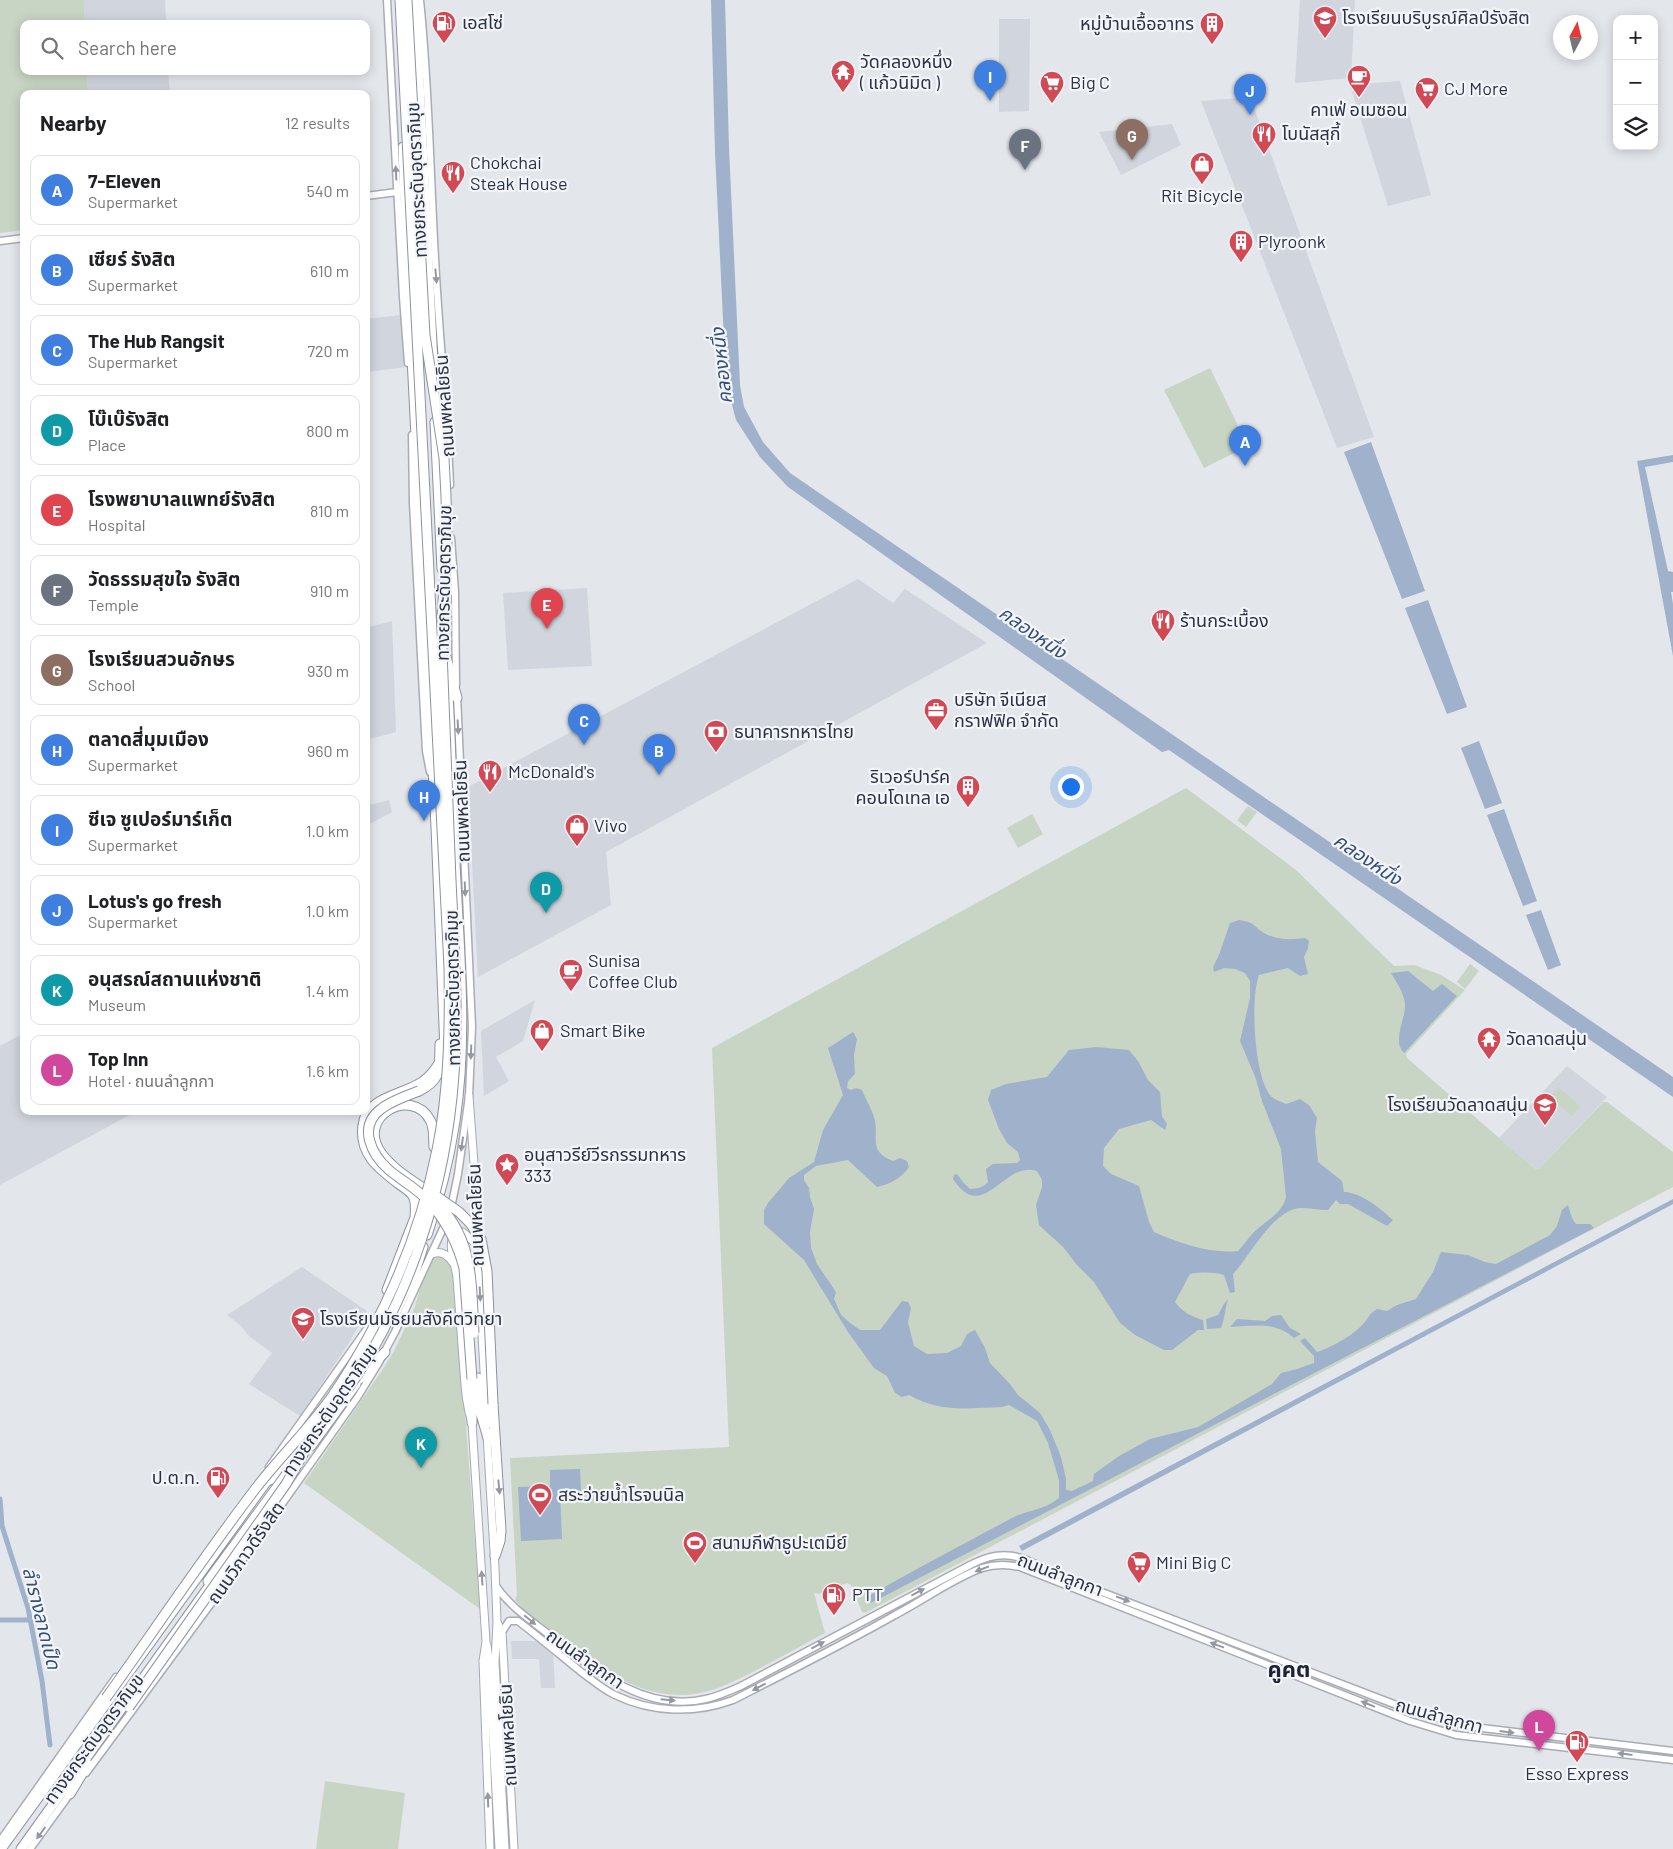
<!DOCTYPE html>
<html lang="en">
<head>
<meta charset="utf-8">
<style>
  body { margin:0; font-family:Barlow,"Noto Sans Thai",sans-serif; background:#f6f6f6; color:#202124 }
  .controls { position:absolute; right:15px; top:15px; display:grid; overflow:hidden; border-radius:10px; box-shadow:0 2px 12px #0003 }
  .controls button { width:45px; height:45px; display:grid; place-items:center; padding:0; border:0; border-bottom:1px solid #e0e0e0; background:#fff; color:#202124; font:25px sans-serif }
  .compass { position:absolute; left:1553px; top:15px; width:45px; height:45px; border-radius:50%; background:#fff; box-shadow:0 2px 12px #0003; rotate:7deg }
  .you { position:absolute; left:1070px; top:786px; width:18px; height:18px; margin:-12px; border:4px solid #fff; border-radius:50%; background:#1a73e8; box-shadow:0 0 0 8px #1a73e833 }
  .badge { display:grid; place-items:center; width:32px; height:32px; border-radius:50%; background:#7c3aed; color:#fff; font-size:16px; font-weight:700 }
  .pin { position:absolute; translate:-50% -41px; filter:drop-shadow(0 1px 2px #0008) }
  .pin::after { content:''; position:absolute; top:26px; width:18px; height:15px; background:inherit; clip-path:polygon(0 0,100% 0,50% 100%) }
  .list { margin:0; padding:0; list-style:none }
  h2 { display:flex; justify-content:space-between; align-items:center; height:65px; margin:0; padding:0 20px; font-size:21px }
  h2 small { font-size:16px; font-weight:400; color:#757577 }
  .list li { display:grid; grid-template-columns:32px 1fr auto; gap:15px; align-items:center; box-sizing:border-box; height:70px; margin:0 10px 10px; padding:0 10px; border:1px solid #e0e0e0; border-radius:10px }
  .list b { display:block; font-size:19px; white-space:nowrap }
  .list p { margin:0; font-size:16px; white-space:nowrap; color:#757577 }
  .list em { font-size:16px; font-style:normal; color:#757577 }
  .icon { flex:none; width:28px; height:28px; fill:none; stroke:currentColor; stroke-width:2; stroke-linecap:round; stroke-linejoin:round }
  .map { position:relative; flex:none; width:1673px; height:1849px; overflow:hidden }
  .search { position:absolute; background:#fff; box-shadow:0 2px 12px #0003; left:20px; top:20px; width:350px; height:55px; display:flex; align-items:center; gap:12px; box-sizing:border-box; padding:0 18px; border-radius:10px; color:#757577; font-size:19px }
  .panel { position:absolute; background:#fff; box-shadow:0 2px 12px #0003; left:20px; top:90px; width:350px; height:1025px; border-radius:10px }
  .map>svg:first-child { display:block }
  .built { fill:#d1d5dd }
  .green { fill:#c8d5c4 }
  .water { fill:#9fb1cb }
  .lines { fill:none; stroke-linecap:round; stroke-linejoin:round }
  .canal { stroke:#9fb1cb; stroke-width:5 }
  .secondary-casing { stroke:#a8acb6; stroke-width:9 }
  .primary-casing { stroke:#a3aab7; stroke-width:9 }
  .highway-casing { stroke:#8b92a2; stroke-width:11 }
  .secondary { stroke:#fff; stroke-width:6 }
  .primary { stroke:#fff; stroke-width:7 }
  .highway { stroke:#fff; stroke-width:9 }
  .highway-bridge-casing { stroke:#8b92a2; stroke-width:11; stroke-linecap:butt }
  .highway-bridge { stroke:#fff; stroke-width:9 }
  .oneway { fill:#9598a2 }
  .labels { text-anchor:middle; stroke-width:4.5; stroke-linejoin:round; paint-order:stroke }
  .poi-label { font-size:18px; fill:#2b3244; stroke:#f3f5f9; text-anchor:start }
  .street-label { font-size:18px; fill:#2b3244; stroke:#f3f5f9 }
  .water-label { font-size:19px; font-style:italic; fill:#344f79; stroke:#f3f5f9 }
  .district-label { font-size:22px; font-weight:bold; fill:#1d2335; stroke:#f3f5f9 }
</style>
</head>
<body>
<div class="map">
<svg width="1673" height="1849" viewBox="0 0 1673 1849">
  <rect width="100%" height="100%" fill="#e3e6eb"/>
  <path class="built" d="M84 0H165L166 24H85Z
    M1300 0H1355L1351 78 1295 83Z
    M999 19H1030L1029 111 999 112Z
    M87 71H168L170 94H88Z
    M1400 81 1431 195 1388 206 1350 85Z
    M1250 97 1374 437 1337 448 1201 101Z
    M1172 124 1181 145 1121 175 1099 132Z
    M402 315 406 367 366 372V319Z
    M858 579 893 603 905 589 987 643 606 852 611 905 478 977 468 787Z
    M587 588 592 666 508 670 503 593Z
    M392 621 396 732 366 740V628Z
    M389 800 392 812 366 826V806Z
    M535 1000 523 1041 496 1057 509 1081 484 1096 481 1031Z
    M24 1033V1111H137L0 1185V1046Z
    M1567 1066 1607 1097 1539 1169H1535L1499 1138Z
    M302 1267 367 1311 349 1343 300 1416 249 1384 272 1353 249 1336 240 1325 227 1315Z
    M511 1641H537L553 1654 555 1688H541L539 1659H512Z"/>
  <path class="green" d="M0 0H84L85 24H24V71H87L88 94H24V230L0 233Z
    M1210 368 1248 446 1204 468 1164 390Z
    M1186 788 1296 870 1394 966 1414 965 1441 975 1465 990 1406 1054 1407 1058 1535 1169H1539L1603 1102H1607L1673 1152V1187L865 1613 862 1612 851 1585 847 1583 820 1594 814 1593 825 1633C791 1651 758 1671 723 1686 646 1719 582 1654 525 1611L515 1600 517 1595 510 1458 729 1447 712 1048Z
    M1248 806 1257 812 1246 827 1237 820Z
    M1032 814 1043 834 1018 848 1007 828Z
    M1470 964 1479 971 1465 989 1457 982Z
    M1558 1087 1580 1106 1572 1116 1550 1097Z
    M437 1253 448 1257 454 1268 480 1609 304 1483 381 1372 394 1351 414 1309 422 1282 424 1268Z
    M325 1781 405 1793 398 1849H316Z"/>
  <path class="water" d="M711 0H725L729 148 740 385 744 407 763 442 790 473 1673 1077V1097L1169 750 1162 752 788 487 760 457 736 420 726 382 715 152Z
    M1371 442 1425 591 1402 599 1344 452Z
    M1673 455V462L1645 467 1668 571 1673 572V592H1671L1673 604V656L1637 461Z
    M1428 600 1467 707 1447 714 1405 608Z
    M1479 741 1502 803 1485 809 1461 748Z
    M1504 809 1537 901 1523 906 1487 815Z
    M1541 910 1561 965 1548 970 1526 915Z
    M1239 920C1256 922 1253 927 1266 934 1277 940 1293 940 1305 938L1309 941 1308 948 1304 957 1308 974 1300 976 1288 968 1259 975C1250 997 1254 1081 1272 1097 1275 1100 1282 1102 1286 1104L1300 1099 1309 1105 1317 1118 1315 1131 1318 1162 1342 1181 1344 1192C1362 1193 1380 1208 1393 1220L1387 1226 1348 1204H1340L1336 1200 1328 1210C1319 1210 1310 1208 1301 1208 1273 1209 1250 1256 1233 1274L1235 1292 1230 1293 1224 1275C1212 1272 1202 1272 1190 1274L1175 1302C1182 1312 1192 1317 1203 1320L1204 1330H1198L1172 1350H1164L1135 1335 1120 1323 1094 1282 1077 1265 1063 1247 1039 1225 1036 1205 1042 1187V1180L1037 1171C1010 1162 993 1202 970 1195 963 1192 957 1185 953 1179L954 1175 957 1174 963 1182 970 1189C978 1188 983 1188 988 1182L986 1169 993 1164 1017 1163 1020 1160 1018 1152 1007 1143 999 1129 988 1100 991 1090 1006 1084 1047 1077 1069 1050 1096 1047 1129 1050 1138 1061 1148 1080 1160 1092 1162 1116 1167 1124 1165 1130 1151 1120 1119 1129 1104 1148 1103 1166 1111 1174 1139 1186 1149 1222 1154 1232C1180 1243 1209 1254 1238 1251 1244 1245 1248 1238 1254 1232 1265 1221 1282 1214 1286 1197L1281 1149 1262 1101 1256 1079 1240 1041 1250 998V981L1245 973 1235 969 1224 968 1214 972 1213 967 1219 955 1230 923Z
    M1408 971 1433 991 1442 984 1457 996 1404 1053C1392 1041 1405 1020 1405 1006 1405 994 1397 983 1391 973Z
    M853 1032 857 1039 854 1055 855 1074 848 1081 847 1088 851 1090 856 1088 862 1090C866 1100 873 1111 875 1121 878 1139 869 1152 893 1161L900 1158 907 1161 909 1167C902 1178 890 1184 877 1187L848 1160 816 1166 804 1175V1180L809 1188 810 1197 814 1209 810 1232 811 1248 817 1264 836 1292 834 1299 841 1315 849 1322 860 1330H880L902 1301 908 1302 911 1308 908 1322 914 1346 927 1354 947 1353 961 1346 967 1334 975 1330 985 1348 990 1363 1010 1384 1018 1395 1040 1413 1050 1430 1061 1457 1066 1479V1490L1072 1491 1093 1481 1094 1474 1119 1456 1150 1439 1198 1427 1272 1384 1281 1373 1297 1369 1314 1363V1356L1300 1341 1305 1338 1317 1352C1330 1348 1352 1336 1361 1326 1368 1320 1368 1314 1377 1309L1387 1311 1397 1305 1416 1299 1433 1272 1441 1252 1468 1255 1485 1262 1496 1264 1550 1235 1557 1226 1562 1210 1568 1205 1572 1218 1576 1224H1590L1594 1228 871 1603 867 1597C914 1570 962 1545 1010 1519 1026 1510 1045 1510 1059 1498V1480L1048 1443 1037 1421 1009 1405 1002 1407C967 1408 941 1413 909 1395L902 1397 895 1393 887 1376 874 1368 848 1332 804 1260 764 1224V1210L768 1203 789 1178 814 1162 823 1130 843 1095 828 1048Z
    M1673 1199V1204L1022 1551 1019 1546Z
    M1228 1299C1225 1309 1225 1318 1221 1328L1207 1329 1206 1319 1218 1315 1224 1304Z
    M1281 1315 1290 1328 1301 1334 1294 1338C1276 1321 1253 1326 1230 1327L1237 1319 1265 1321 1272 1316Z
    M580 1469 581 1491 560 1492 562 1539 521 1541 518 1487 550 1486V1470Z"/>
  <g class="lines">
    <path class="canal" d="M0 1499 2 1526 28 1608 42 1681 50 1745
      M0 1620H30"/>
    <defs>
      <path id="secondary" d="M387 0 403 297 408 363
        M420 0C429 86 430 172 435 258 439 334 447 409 450 485
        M366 196 397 192
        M0 241 24 238
        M412 435 413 503 426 751 430 772
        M451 538 455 592 456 685
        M451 1208 458 1174 469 1096 472 1027 457 695
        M269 1467 371 1323
        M496 1586C510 1607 532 1621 552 1637 595 1671 646 1713 706 1699 718 1696 730 1691 741 1686L972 1564C1009 1545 1026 1560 1060 1576L1407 1709 1465 1726 1673 1751
        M502 1632 509 1621H518C539 1637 559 1654 580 1671 591 1679 602 1689 615 1695 652 1713 695 1714 733 1700 788 1672 842 1645 895 1615 924 1600 952 1579 982 1568 995 1564 1006 1564 1020 1567L1410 1721 1456 1735 1673 1760
        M86 1773 224 1586 357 1398 378 1364 395 1332 446 1222
        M0 1841 116 1677
        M30 1849 72 1791"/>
      <path id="primary" d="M469 1096 475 1177 477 1245 487 1424
        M477 1245 463 1232 455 1233C446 1244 456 1265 457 1278 459 1305 461 1332 463 1359 465 1381 465 1402 472 1423L486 1642 483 1661 490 1849
        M432 1254C441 1250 448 1255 453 1263
        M487 1435 495 1568 497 1622 495 1662 505 1849
        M497 1622 502 1632 514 1849
        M487 1645 489 1661 499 1849"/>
      <path id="highway" d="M415 0 433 364
        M403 147 407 260 436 827 445 1051
        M435 422 442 569
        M446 657 457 698
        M419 1091C443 1079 439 1068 440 1044
        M423 1188C408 1178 392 1168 381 1153 355 1116 412 1086 430 1120 435 1128 433 1138 434 1147
        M415 1219C415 1212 417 1203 413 1196 410 1191 403 1187 399 1184 378 1168 359 1154 363 1125 366 1097 403 1095 422 1082 430 1077 435 1070 440 1062
        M427 1235C440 1197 449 1160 455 1121 468 1035 459 948 455 863 452 801 451 739 447 677
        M387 1290 414 1220
        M392 1320 415 1272 423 1247
        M478 1378 481 1414 488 1438
        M360 1379 385 1352
        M472 1379V1423
        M493 1404 501 1530 500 1541 495 1556
        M311 1446 356 1384
        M270 1480 290 1452
        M208 1581 294 1464
        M70 1794 88 1764
        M1 1849 272 1474
        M21 1849 215 1578"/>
    </defs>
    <use href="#secondary" class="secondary-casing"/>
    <use href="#primary" class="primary-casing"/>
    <use href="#highway" class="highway-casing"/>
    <use href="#secondary" class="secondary"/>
    <use href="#primary" class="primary"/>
    <use href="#highway" class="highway"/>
    <defs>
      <path id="highway-bridge" d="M419 1091C406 1096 391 1101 381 1109 357 1127 372 1155 389 1170 402 1181 418 1189 428 1201 446 1220 457 1242 464 1268L472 1379
        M432 1193 459 1212 470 1223 481 1239 487 1271 493 1404
        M434 1199C474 1239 471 1280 474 1333
        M348 1389C411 1297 446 1186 454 1075 459 1010 454 945 451 880 448 804 445 727 442 651V617L447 543 446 496 444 458 425 335 407 0
        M106 1698C156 1628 204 1556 256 1488 280 1457 308 1430 331 1398 382 1323 419 1239 437 1150 449 1091 450 1027 449 967L400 0
        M129 1707 286 1484 313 1437"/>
    </defs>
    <use href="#highway-bridge" class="highway-bridge-casing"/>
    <use href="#highway-bridge" class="highway-bridge"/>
  </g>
  <defs><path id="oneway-solid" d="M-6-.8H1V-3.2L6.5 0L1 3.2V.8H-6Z" transform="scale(1.25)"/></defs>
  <g class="oneway">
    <use href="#oneway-solid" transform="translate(396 173) rotate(-93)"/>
    <use href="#oneway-solid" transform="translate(436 276) rotate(85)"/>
    <use href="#oneway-solid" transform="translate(458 727) rotate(87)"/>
    <use href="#oneway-solid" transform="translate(465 889) rotate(88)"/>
    <use href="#oneway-solid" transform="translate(471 1052) rotate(92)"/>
    <use href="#oneway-solid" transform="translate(462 1144) rotate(98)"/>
    <use href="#oneway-solid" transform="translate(480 1294) rotate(87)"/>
    <use href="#oneway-solid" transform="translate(499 1487) rotate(85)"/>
    <use href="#oneway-solid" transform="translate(982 1569) rotate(159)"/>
    <use href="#oneway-solid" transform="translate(482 1578) rotate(-94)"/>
    <use href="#oneway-solid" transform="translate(918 1592) rotate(-28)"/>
    <use href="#oneway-solid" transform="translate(1123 1599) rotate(21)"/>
    <use href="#oneway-solid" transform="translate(530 1620) rotate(39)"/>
    <use href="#oneway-solid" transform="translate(818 1645) rotate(-28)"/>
    <use href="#oneway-solid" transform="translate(1217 1645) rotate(-160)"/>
    <use href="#oneway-solid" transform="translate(759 1687) rotate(153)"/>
    <use href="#oneway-solid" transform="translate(668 1700) rotate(5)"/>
    <use href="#oneway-solid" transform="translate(1368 1704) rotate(-158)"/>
    <use href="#oneway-solid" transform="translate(1507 1732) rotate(7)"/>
    <use href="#oneway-solid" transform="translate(1625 1754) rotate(-173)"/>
    <use href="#oneway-solid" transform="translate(488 1800) rotate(-92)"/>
    <use href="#oneway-solid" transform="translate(41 1833) rotate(126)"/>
  </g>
  <defs>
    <symbol id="school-pin" viewBox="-11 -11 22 30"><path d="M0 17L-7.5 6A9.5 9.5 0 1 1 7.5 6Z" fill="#d04955" stroke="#f3f5f9"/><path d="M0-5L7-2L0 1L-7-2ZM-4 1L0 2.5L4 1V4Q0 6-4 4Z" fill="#fff"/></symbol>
    <symbol id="fuel-pin" viewBox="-11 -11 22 30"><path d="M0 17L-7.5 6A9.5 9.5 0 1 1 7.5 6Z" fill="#d04955" stroke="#f3f5f9"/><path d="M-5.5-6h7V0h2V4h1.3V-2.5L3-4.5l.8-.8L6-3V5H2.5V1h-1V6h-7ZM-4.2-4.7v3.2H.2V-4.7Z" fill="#fff"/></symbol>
    <symbol id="building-pin" viewBox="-11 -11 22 30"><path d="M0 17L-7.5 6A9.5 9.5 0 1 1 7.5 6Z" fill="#d04955" stroke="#f3f5f9"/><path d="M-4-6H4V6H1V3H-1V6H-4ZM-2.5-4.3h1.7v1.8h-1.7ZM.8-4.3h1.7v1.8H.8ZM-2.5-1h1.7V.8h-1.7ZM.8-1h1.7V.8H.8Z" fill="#fff"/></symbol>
    <symbol id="temple-pin" viewBox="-11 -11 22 30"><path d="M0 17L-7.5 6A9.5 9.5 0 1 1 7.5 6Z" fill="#d04955" stroke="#f3f5f9"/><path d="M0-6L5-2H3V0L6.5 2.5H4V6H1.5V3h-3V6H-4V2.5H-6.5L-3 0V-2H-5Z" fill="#fff"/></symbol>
    <symbol id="cafe-pin" viewBox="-11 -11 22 30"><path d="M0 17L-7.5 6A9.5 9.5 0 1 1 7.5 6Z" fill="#d04955" stroke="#f3f5f9"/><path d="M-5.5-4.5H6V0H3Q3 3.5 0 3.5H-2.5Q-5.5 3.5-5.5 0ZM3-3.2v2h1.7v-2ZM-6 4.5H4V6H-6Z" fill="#fff"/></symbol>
    <symbol id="supermarket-pin" viewBox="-11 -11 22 30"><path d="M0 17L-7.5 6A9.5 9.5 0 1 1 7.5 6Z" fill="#d04955" stroke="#f3f5f9"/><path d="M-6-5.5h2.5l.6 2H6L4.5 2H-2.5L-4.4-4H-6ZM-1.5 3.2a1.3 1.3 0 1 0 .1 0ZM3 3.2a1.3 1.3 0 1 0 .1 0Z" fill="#fff"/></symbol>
    <symbol id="restaurant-pin" viewBox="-11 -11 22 30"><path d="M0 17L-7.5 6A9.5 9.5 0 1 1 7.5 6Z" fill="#d04955" stroke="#f3f5f9"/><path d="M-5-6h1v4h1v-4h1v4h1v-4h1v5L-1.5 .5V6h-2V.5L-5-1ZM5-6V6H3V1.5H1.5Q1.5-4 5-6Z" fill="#fff"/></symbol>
    <symbol id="shop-pin" viewBox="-11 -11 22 30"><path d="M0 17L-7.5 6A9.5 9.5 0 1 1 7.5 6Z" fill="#d04955" stroke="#f3f5f9"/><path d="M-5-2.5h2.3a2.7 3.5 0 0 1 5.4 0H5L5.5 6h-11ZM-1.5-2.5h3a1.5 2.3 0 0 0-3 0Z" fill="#fff"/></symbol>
    <symbol id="office-pin" viewBox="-11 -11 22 30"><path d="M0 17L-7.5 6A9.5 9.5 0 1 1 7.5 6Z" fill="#d04955" stroke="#f3f5f9"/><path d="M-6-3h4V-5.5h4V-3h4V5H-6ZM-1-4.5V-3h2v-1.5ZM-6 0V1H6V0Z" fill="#fff"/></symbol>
    <symbol id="bank-pin" viewBox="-11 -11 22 30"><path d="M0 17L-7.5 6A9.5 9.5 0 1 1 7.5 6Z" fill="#d04955" stroke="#f3f5f9"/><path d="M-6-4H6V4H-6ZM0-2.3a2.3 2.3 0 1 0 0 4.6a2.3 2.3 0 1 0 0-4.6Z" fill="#fff"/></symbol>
    <symbol id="sight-pin" viewBox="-11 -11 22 30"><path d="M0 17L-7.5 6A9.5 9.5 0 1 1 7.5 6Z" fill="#d04955" stroke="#f3f5f9"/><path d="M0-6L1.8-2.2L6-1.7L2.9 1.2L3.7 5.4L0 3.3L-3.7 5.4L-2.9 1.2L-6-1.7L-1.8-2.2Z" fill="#fff"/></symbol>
    <symbol id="stadium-pin" viewBox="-11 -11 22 30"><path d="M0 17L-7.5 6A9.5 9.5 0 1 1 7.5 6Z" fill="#d04955" stroke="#f3f5f9"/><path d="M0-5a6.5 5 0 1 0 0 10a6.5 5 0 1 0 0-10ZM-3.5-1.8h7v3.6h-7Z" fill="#fff"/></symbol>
  </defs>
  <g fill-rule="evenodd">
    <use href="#school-pin" x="1311" y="4" width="28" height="38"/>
    <use href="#fuel-pin" x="430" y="9" width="28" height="38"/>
    <use href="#building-pin" x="1198" y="10" width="28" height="38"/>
    <use href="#temple-pin" x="829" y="58" width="28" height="38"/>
    <use href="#cafe-pin" x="1345" y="63" width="28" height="38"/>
    <use href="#supermarket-pin" x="1038" y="69" width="28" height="38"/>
    <use href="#supermarket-pin" x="1413" y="75" width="28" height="38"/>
    <use href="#restaurant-pin" x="1250" y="120" width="28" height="38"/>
    <use href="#shop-pin" x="1188" y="150" width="28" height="38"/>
    <use href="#restaurant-pin" x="439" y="159" width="28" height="38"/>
    <use href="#building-pin" x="1227" y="228" width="28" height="38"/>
    <use href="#restaurant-pin" x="1149" y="607" width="28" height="38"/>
    <use href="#office-pin" x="922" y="696" width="28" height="38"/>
    <use href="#bank-pin" x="702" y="718" width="28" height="38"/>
    <use href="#restaurant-pin" x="476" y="758" width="28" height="38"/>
    <use href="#building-pin" x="954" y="773" width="28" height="38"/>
    <use href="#shop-pin" x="563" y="812" width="28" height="38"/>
    <use href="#cafe-pin" x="557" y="957" width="28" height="38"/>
    <use href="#shop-pin" x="528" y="1017" width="28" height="38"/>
    <use href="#temple-pin" x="1475" y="1025" width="28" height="38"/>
    <use href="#school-pin" x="1531" y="1091" width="28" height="38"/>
    <use href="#sight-pin" x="493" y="1151" width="28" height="38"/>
    <use href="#school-pin" x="289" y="1305" width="28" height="38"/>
    <use href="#fuel-pin" x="204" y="1464" width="28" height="38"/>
    <use href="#stadium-pin" x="526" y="1481" width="28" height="38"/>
    <use href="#stadium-pin" x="681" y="1529" width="28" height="38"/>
    <use href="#supermarket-pin" x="1125" y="1549" width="28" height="38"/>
    <use href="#fuel-pin" x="820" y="1581" width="28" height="38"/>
    <use href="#fuel-pin" x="1563" y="1728" width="28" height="38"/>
  </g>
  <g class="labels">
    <g class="poi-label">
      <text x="1342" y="24">โรงเรียนบริบูรณ์ศิลป์รังสิต</text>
      <text x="462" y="29">เอสโซ่</text>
      <text x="1194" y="30" text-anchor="end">หมู่บ้านเอื้ออาทร</text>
      <text x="860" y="68">วัดคลองหนึ่ง<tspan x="860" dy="21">( แก้วนิมิต )</tspan></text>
      <text x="1070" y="89">Big C</text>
      <text x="1444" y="95">CJ More</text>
      <text x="1359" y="116" text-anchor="middle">คาเฟ่ อเมซอน</text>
      <text x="1282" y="140">โบนัสสุกี้</text>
      <text x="470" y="169">Chokchai<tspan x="470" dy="21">Steak House</tspan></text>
      <text x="1202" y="202" text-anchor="middle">Rit Bicycle</text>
      <text x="1258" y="248">Plyroonk</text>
      <text x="1180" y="627">ร้านกระเบื้อง</text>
      <text x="954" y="706">บริษัท จีเนียส<tspan x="954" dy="21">กราฟฟิค จำกัด</tspan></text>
      <text x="734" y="738">ธนาคารทหารไทย</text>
      <text x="508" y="778">McDonald's</text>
      <text x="950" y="783" text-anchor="end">ริเวอร์ปาร์ค<tspan x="950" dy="21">คอนโดเทล เอ</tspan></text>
      <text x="594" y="832">Vivo</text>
      <text x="588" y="967">Sunisa<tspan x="588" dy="21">Coffee Club</tspan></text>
      <text x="560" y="1037">Smart Bike</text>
      <text x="1506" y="1045">วัดลาดสนุ่น</text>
      <text x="1528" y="1111" text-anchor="end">โรงเรียนวัดลาดสนุ่น</text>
      <text x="524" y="1161">อนุสาวรีย์วีรกรรมทหาร<tspan x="524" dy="21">333</tspan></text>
      <text x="320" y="1325">โรงเรียนมัธยมสังคีตวิทยา</text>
      <text x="200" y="1484" text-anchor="end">ป.ต.ท.</text>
      <text x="558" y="1501">สระว่ายน้ำโรจนนิล</text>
      <text x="712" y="1549">สนามกีฬาธูปะเตมีย์</text>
      <text x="1156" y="1569">Mini Big C</text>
      <text x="852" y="1601">PTT</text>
      <text x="1577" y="1780" text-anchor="middle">Esso Express</text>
    </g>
    <g class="street-label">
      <text transform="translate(417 180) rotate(-93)" y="6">ทางยกระดับอุตราภิมุข</text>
      <text transform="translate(445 406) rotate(-94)" y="6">ถนนพหลโยธิน</text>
      <text transform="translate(444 583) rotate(-89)" y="6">ทางยกระดับอุตราภิมุข</text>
      <text transform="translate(462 811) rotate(-92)" y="6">ถนนพหลโยธิน</text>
      <text transform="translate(453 988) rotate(-91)" y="6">ทางยกระดับอุตราภิมุข</text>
      <text transform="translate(476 1215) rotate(-92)" y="6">ถนนพหลโยธิน</text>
      <text transform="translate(330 1410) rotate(-56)" y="6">ทางยกระดับอุตราภิมุข</text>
      <text transform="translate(246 1553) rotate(-55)" y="6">ถนนวิภาวดีรังสิต</text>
      <text transform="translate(1060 1575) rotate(21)" y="6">ถนนลำลูกกา</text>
      <text transform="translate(585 1659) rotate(35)" y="6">ถนนลำลูกกา</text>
      <text transform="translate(1439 1716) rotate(15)" y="6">ถนนลำลูกกา</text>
      <text transform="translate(508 1735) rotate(-93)" y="6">ถนนพหลโยธิน</text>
      <text transform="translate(94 1739) rotate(-54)" y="6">ทางยกระดับอุตราภิมุข</text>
    </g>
    <g class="water-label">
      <text transform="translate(721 366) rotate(-96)" y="7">คลองหนึ่ง</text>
      <text transform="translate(1033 632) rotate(35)" y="7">คลองหนึ่ง</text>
      <text transform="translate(1368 859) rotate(34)" y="7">คลองหนึ่ง</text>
      <text transform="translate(42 1618) rotate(76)" y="7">ลำรางลาดเป็ด</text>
    </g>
    <g class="district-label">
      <text x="1289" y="1677">คูคต</text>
    </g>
  </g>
</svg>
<div class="controls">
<button>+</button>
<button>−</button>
<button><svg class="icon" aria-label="layers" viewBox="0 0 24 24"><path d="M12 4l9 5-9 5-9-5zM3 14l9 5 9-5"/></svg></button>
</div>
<svg class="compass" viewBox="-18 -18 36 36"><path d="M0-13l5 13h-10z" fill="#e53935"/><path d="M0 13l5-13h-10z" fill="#757577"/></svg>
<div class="you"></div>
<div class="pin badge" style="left:1245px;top:466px;background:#3f7fe0">A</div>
<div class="pin badge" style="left:659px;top:775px;background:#3f7fe0">B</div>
<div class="pin badge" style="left:584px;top:745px;background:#3f7fe0">C</div>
<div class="pin badge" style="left:546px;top:913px;background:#0f9aa8">D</div>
<div class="pin badge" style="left:547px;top:629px;background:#e0444e">E</div>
<div class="pin badge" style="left:1025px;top:170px;background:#6b7280">F</div>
<div class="pin badge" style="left:1132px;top:160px;background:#8d6e63">G</div>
<div class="pin badge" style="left:424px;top:821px;background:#3f7fe0">H</div>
<div class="pin badge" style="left:990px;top:101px;background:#3f7fe0">I</div>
<div class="pin badge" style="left:1250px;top:115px;background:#3f7fe0">J</div>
<div class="pin badge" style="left:421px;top:1468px;background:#0f9aa8">K</div>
<div class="pin badge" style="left:1539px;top:1751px;background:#d1479c">L</div>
<div class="search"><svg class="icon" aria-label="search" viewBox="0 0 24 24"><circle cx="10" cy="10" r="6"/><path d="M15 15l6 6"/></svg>Search here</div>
<section class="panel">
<h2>Nearby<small>12 results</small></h2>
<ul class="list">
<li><span class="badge" style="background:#3f7fe0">A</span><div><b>7-Eleven</b><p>Supermarket</p></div><em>540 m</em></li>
<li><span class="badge" style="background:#3f7fe0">B</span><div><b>เซียร์ รังสิต</b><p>Supermarket</p></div><em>610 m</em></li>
<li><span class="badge" style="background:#3f7fe0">C</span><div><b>The Hub Rangsit</b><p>Supermarket</p></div><em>720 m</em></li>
<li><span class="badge" style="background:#0f9aa8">D</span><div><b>โบ๊เบ๊รังสิต</b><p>Place</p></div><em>800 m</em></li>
<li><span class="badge" style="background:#e0444e">E</span><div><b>โรงพยาบาลแพทย์รังสิต</b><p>Hospital</p></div><em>810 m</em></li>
<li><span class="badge" style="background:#6b7280">F</span><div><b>วัดธรรมสุขใจ รังสิต</b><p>Temple</p></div><em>910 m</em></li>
<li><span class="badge" style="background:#8d6e63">G</span><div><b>โรงเรียนสวนอักษร</b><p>School</p></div><em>930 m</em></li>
<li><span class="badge" style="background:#3f7fe0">H</span><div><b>ตลาดสี่มุมเมือง</b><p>Supermarket</p></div><em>960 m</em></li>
<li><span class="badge" style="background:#3f7fe0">I</span><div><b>ซีเจ ซูเปอร์มาร์เก็ต</b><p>Supermarket</p></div><em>1.0 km</em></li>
<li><span class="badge" style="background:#3f7fe0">J</span><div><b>Lotus's go fresh</b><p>Supermarket</p></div><em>1.0 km</em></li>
<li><span class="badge" style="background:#0f9aa8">K</span><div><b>อนุสรณ์สถานแห่งชาติ</b><p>Museum</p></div><em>1.4 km</em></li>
<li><span class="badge" style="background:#d1479c">L</span><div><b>Top Inn</b><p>Hotel · ถนนลำลูกกา</p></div><em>1.6 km</em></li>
</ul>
</section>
</div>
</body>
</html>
